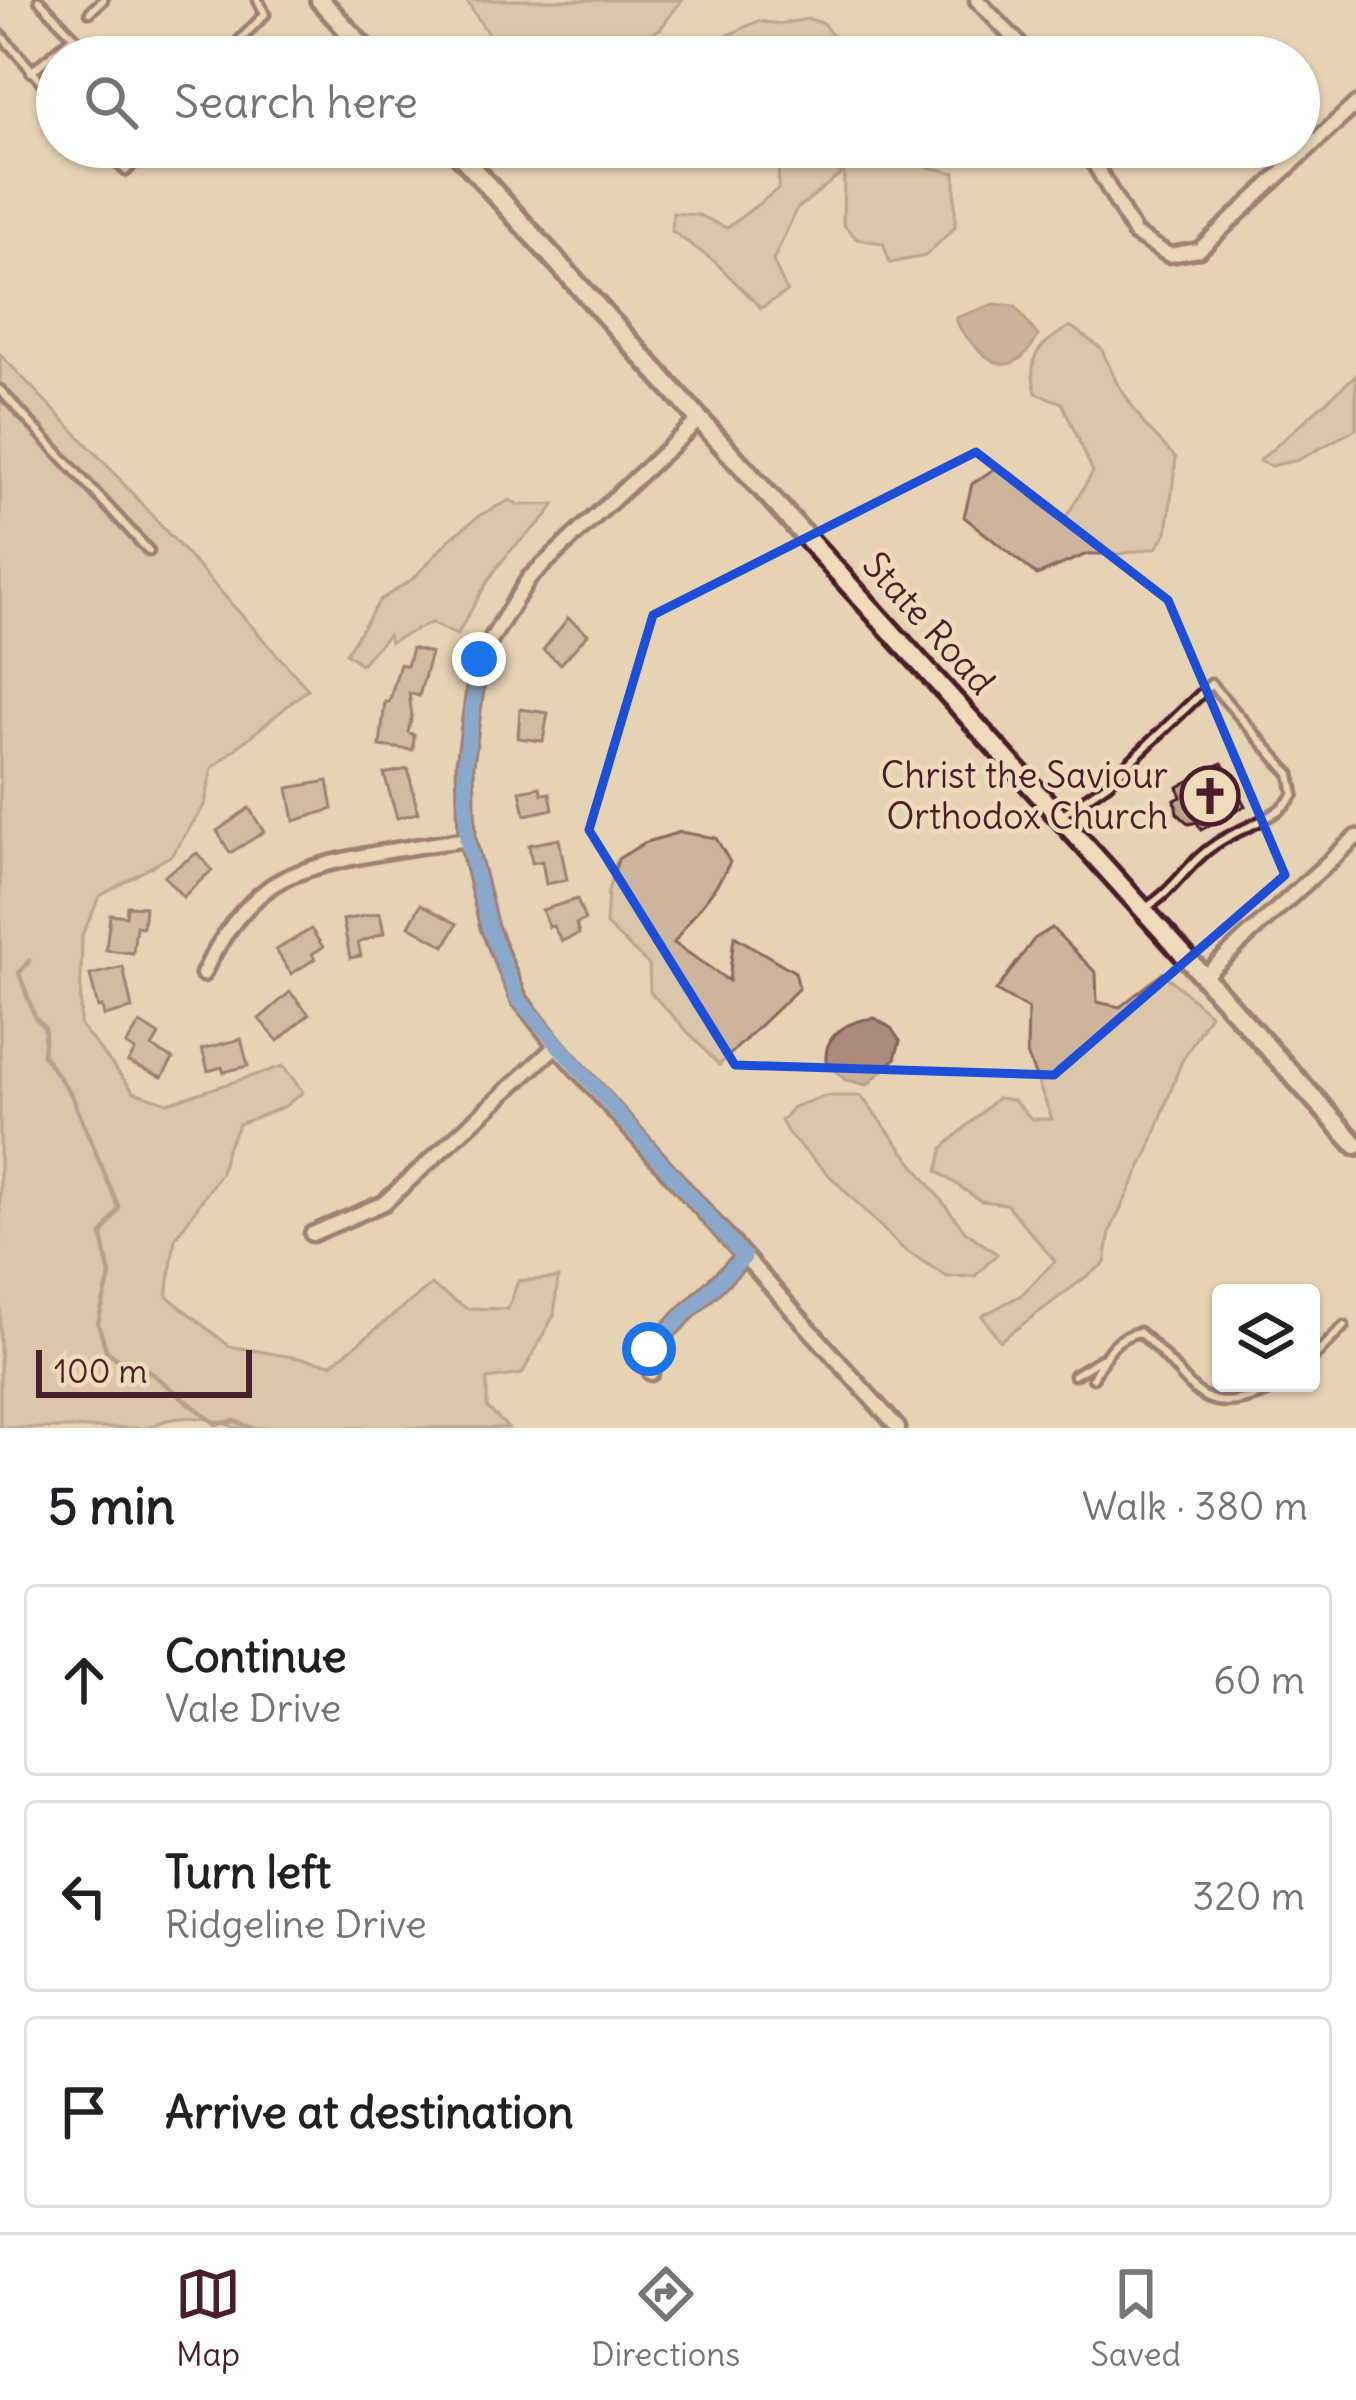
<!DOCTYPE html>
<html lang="en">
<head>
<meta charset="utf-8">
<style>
  body { margin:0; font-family:Delius,sans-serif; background:#f6f6f6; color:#202124 }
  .controls { position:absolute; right:36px; bottom:36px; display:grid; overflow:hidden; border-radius:12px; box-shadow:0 3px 9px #0004 }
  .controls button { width:108px; height:108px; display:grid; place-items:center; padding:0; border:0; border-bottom:3px solid #e0e0e0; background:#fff; color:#202124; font:60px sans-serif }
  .scale { position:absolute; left:36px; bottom:30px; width:216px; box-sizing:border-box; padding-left:12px; border:6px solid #4a1f2b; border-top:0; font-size:33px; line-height:42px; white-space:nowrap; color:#4a1f2b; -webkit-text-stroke:9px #eddbb9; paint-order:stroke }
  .stop { position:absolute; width:36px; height:36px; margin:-27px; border:9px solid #1a73e8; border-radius:50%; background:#fff }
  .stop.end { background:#1a73e8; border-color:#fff; box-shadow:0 3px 12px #0008 }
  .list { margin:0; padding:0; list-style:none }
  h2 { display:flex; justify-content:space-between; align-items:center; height:156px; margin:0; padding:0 48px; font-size:51px }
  h2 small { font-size:39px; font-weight:400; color:#757577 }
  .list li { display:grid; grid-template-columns:78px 1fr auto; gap:36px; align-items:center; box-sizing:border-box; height:192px; margin:0 24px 24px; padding:0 24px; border:3px solid #e0e0e0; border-radius:12px }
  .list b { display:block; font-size:45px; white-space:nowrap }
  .list p { margin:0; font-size:39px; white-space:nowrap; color:#757577 }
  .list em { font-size:39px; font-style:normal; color:#757577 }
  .icon { flex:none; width:66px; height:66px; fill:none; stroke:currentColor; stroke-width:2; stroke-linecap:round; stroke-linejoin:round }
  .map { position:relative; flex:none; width:1356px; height:1428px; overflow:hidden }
  .search { position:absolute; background:#fff; box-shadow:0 3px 9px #0004; left:36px; right:36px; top:36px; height:132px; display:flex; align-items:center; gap:30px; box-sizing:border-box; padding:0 42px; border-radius:66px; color:#757577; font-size:45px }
  .sheet { height:804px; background:#fff }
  nav { display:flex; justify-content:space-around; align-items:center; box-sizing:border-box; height:168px; border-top:3px solid #e0e0e0; background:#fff; font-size:33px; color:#757577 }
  nav a { display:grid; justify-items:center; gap:6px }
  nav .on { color:#4a1f2b }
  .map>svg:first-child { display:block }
  .green { fill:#ccb59c; stroke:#8b6a64; stroke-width:3 }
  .water { fill:#a98c7d; stroke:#83605c; stroke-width:3 }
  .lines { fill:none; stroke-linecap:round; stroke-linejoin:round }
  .stream { stroke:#83605c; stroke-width:4.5 }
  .building { fill:#baa18d; stroke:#4a1f2b; stroke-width:3 }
  .service-casing { stroke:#4a1f2b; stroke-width:15 }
  .minor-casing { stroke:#4a1f2b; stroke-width:21 }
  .secondary-casing { stroke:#4a1f2b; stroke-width:26 }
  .service { stroke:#eddbb9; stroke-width:6 }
  .minor { stroke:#eddbb9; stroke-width:12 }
  .secondary { stroke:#eddbb9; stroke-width:16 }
  .route { stroke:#1a73e8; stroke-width:15 }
  .marked { fill:none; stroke:#1d4ed8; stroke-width:9; stroke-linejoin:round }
  .labels { text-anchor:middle; stroke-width:9; stroke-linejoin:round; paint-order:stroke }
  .street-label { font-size:36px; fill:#4a1f2b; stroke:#eddbb9 }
  .poi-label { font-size:36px; fill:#4a1f2b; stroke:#eddbb9; text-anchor:end }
</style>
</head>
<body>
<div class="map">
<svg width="1356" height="1428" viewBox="0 0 1356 1428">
  <rect width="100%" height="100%" fill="#e6d3b3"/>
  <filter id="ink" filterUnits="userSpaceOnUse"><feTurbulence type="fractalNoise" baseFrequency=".00833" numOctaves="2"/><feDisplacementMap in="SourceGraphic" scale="24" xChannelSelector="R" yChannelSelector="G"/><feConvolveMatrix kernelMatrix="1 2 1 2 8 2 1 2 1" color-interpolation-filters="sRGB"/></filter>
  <g filter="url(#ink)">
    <path class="green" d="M466 0H682L660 29 602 57H503Z
      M808 19 823 23 848 57H709L705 46 758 21 779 24Z
      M768 147H893L912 163 955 173V227L925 256 890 263 883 243 857 239 843 224 844 171 796 210 773 261 787 292 761 308 715 262 672 231 673 213 699 215 727 228 778 189 779 157Z
      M1070 326 1101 348 1116 381 1144 424 1176 458 1167 532 1156 548 1120 554H1087L1037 575 964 517 972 484 997 467 1063 522 1093 472 1062 403 1036 393C1026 353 1039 347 1070 326Z
      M0 354 104 462 308 689 212 768 205 804 172 855 100 896 82 935 80 1025 134 1092 168 1103 283 1066 303 1092 284 1107 239 1124 226 1150 221 1173 175 1239 167 1296 229 1346 332 1364 431 1285 466 1308 508 1309 518 1281 558 1278 554 1315 522 1374 487 1379V1407L508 1428H236C209 1416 175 1412 148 1428H0Z
      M1356 375V429L1298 460 1271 466 1259 461Z
      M510 500 519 505 555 504C542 526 519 538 503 560 485 582 472 610 457 635L431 623 390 642 388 635 361 664 346 653 380 600 414 578 449 540 480 515Z
      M680 832 716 838 730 862C715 893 692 914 674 943L729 981 734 936 795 972 799 988 719 1065 650 992 649 965 606 925 608 891 618 859 644 843Z
      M1052 928 1096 973 1097 1002 1120 1007 1163 973 1210 1014 1181 1063 1149 1150 1110 1231 1105 1263 1000 1341 982 1316 1021 1295 1055 1261 1006 1204 981 1201 937 1171 943 1148 997 1098 1013 1100 1032 1119H1052L1027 1054 1028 1009 996 991 1034 939Z
      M825 1096H861L965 1231 997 1254 975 1276 947 1277 902 1248 789 1135 781 1121 793 1107Z"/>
    <path class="water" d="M994 304 1015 306 1038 336C1017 373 998 372 971 342 964 334 959 329 956 318Z
      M875 1018 891 1028 900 1041 895 1059 867 1085 845 1080 826 1061C824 1033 850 1020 875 1018Z"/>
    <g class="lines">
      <path class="stream" d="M29 961 19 973 35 1017 45 1028 43 1055 71 1094 119 1208 102 1235 110 1276 98 1323 106 1350 117 1359 141 1365 216 1424 235 1421 252 1428"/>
    </g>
    <path class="building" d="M568 618 588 634 561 664 543 650Z
      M412 648 431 653 419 696 409 693 412 716 408 732 414 735 413 750 380 746 385 702H389L400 664 407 666Z
      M520 709 548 713 543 741 518 738Z
      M1222 763 1245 806 1201 830 1197 822 1189 824 1177 813 1175 800 1181 797 1178 787Z
      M408 769 418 813 397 818 384 774Z
      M328 781 333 809 294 821 288 788Z
      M540 787 542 794 550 793 553 809 525 815 520 791Z
      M249 808 264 832 230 853 217 831Z
      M559 839 567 880 546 884 542 861 532 863 529 845Z
      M197 853 212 870 183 897 164 876Z
      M577 899 585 920 576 924 579 934 562 941 553 926 549 927 542 910Z
      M421 904 457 924 445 946 409 926Z
      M127 906 145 907 143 927 136 926 133 953 106 950 110 914 126 916Z
      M380 913 384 933 358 943 361 956 350 958 343 920Z
      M311 929 323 947 312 954 315 959 291 974 276 950Z
      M123 967 132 1009 104 1016 102 1007 98 1008 90 975Z
      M290 992 309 1014 278 1041 259 1019Z
      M140 1023 159 1035 152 1047 173 1059 162 1077 128 1062 135 1051 126 1045Z
      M241 1039 248 1066 224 1072 222 1067 208 1071 202 1049Z"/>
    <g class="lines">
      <defs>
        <path id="service" d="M39 0 93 57
          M90 12 103 0
          M0 34 57 99
          M157 48 164 57
          M224 57 265 14 258 0
          M31 72 72 38
          M100 147 126 171 149 147
          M0 390 149 551
          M1063 814 1108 783 1211 684 1290 774 1294 794C1277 820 1242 826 1216 844 1189 861 1174 891 1147 907
          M1311 1360 1344 1326
          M1074 1375 1101 1359
          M1093 1378C1106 1355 1112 1338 1139 1332 1202 1385 1191 1428 1288 1383"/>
        <path id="minor" d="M977 0 1032 57
          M1085 147 1135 234 1169 255 1199 250 1356 104
          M700 419 529 578 479 659 465 764 467 839 489 927 519 999 556 1046 898 1428
          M203 974C219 940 239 910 270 887 308 859 418 847 467 839
          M1204 976 1356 837
          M312 1234 384 1203 556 1046
          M651 1373 649 1349 744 1257"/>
        <path id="secondary" d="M320 0 372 57
          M453 147 1356 1145"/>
      </defs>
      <use href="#service" class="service-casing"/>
      <use href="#minor" class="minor-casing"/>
      <use href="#secondary" class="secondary-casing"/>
      <use href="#service" class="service"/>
      <use href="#minor" class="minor"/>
      <use href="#secondary" class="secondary"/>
    </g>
  </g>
  <g class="lines" filter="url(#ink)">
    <path class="route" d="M479 659 465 764 467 839 489 927 518 999 744 1257 649 1349"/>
  </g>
  <path d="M0 0H1356V1428H0ZM976 452 1168 600 1285 875 1054 1075 735 1065 589 830 653 615Z" fill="#e6d3b3" fill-opacity=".55" fill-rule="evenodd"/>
  <path class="marked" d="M976 452 1168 600 1285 875 1054 1075 735 1065 589 830 653 615Z"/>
  <defs>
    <symbol id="church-ring" viewBox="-11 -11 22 22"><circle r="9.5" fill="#eddbb9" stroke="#4a1f2b" stroke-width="1.5"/><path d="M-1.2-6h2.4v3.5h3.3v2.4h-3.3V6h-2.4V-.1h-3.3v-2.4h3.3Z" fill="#4a1f2b"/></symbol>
  </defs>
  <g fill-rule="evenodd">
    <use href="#church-ring" x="1177" y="763" width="66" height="66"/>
  </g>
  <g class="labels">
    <g class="street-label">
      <text transform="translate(929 623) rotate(48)" y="13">State Road</text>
    </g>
    <g class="poi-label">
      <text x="1168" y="788">Christ the Saviour<tspan x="1168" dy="41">Orthodox Church</tspan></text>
    </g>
  </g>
</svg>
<div class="controls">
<button><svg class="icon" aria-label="layers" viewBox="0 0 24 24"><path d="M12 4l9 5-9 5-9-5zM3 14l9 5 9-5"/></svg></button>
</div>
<div class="scale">100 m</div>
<div class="stop" style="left:649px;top:1349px"></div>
<div class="stop end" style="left:479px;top:659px"></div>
<div class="search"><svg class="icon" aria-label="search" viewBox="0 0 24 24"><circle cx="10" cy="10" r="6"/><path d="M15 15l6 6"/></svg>Search here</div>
</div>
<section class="sheet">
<h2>5 min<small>Walk · 380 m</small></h2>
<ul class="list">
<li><svg class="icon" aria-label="ahead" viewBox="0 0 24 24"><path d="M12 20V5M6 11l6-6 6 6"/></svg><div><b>Continue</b><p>Vale Drive</p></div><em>60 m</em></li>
<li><svg class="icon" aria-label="left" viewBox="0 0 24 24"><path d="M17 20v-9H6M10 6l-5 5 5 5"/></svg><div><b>Turn left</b><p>Ridgeline Drive</p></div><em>320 m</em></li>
<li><svg class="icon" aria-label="arrive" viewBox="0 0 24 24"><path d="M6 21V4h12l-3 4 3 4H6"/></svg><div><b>Arrive at destination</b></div></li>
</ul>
</section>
<nav>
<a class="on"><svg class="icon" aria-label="map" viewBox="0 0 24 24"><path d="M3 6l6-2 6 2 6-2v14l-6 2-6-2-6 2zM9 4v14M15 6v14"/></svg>Map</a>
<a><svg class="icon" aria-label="directions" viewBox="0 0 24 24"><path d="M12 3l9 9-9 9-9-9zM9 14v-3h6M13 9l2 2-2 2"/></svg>Directions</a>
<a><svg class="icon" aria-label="saved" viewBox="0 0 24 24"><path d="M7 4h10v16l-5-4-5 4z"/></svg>Saved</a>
</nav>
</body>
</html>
